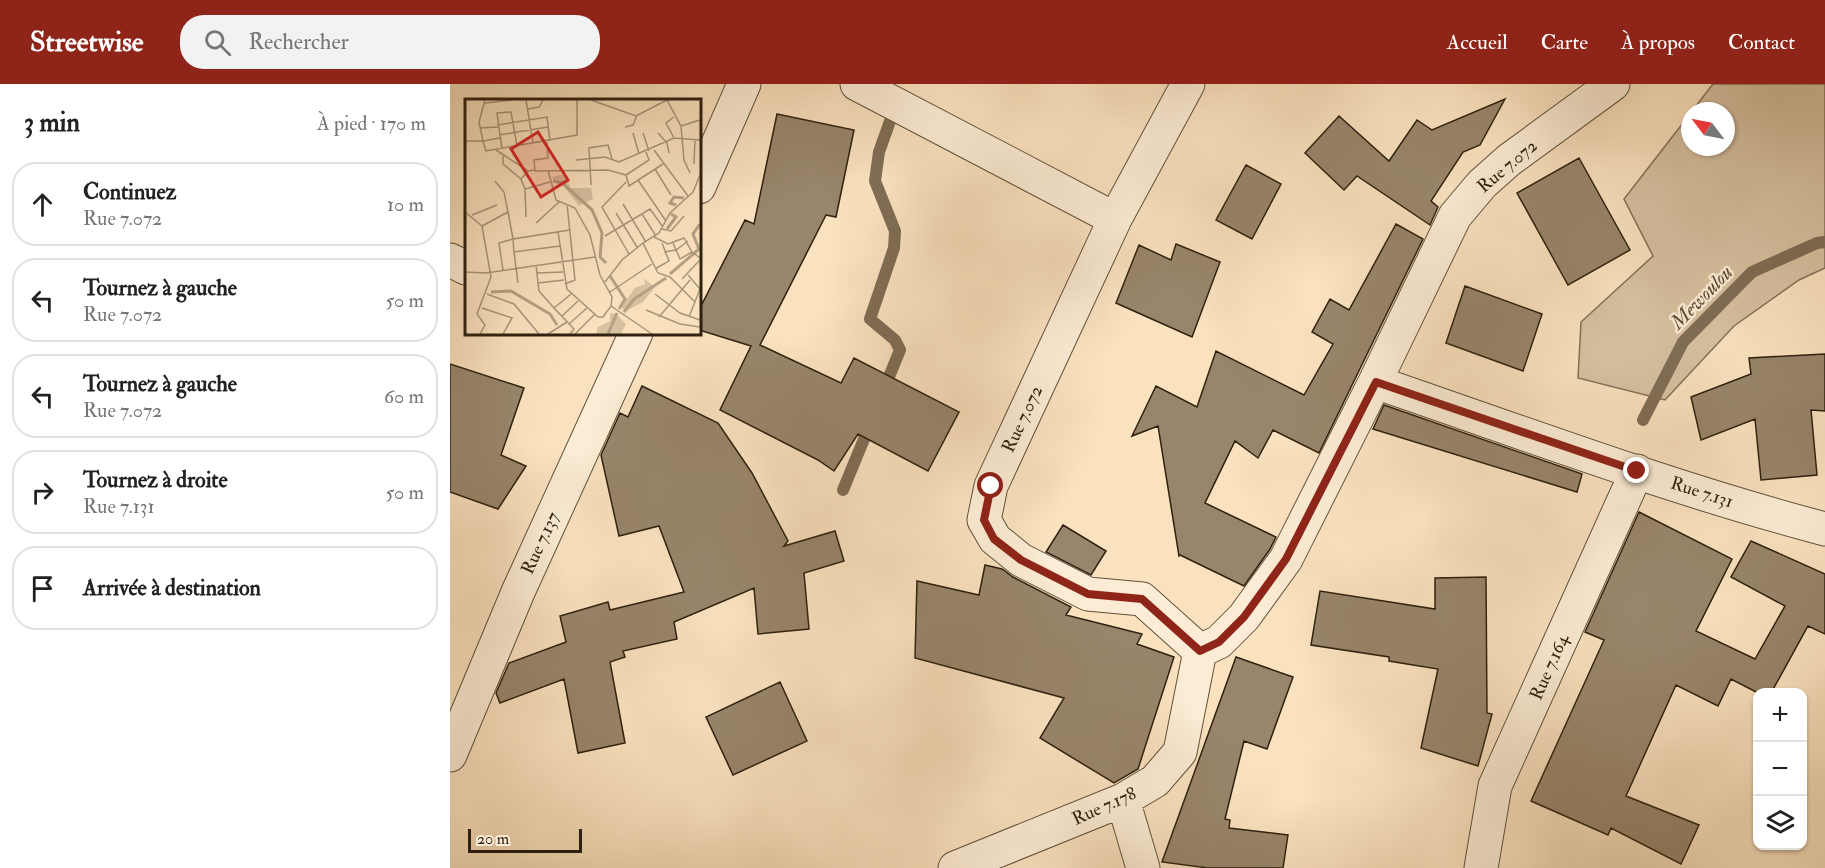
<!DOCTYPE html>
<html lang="fr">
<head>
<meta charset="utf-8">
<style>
  body { margin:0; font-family:"IM FELL Double Pica",serif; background:#f2f2f2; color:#222 }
  .controls { position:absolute; right:18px; bottom:18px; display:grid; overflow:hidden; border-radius:12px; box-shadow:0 2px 4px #0004 }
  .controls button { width:54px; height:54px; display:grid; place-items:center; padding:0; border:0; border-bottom:2px solid #e0e0e0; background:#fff; color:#222; font:30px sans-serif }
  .compass { position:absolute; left:1231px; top:18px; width:54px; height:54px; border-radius:50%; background:#fff; box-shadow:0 2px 4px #0004; rotate:302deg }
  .scale { position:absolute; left:18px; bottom:15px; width:114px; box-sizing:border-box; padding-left:6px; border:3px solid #2e210f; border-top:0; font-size:16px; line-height:21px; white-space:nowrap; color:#2e210f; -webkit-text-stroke:4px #fcecd5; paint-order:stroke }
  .stop { position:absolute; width:18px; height:18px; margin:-14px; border:4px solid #8f2418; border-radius:50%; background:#fff }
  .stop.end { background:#8f2418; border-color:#fff; box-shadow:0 2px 6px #0008 }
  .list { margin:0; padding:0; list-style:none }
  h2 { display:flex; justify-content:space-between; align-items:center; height:78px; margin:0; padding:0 24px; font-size:26px }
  h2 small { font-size:20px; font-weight:400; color:#767676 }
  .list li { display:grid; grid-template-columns:39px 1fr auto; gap:18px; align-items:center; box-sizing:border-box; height:84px; margin:0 12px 12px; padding:0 12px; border:2px solid #e0e0e0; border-radius:24px }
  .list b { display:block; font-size:22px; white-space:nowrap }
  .list p { margin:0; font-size:20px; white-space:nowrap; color:#767676 }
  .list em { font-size:20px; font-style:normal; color:#767676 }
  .icon { flex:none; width:33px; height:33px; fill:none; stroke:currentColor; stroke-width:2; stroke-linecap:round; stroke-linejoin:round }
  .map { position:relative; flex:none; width:1375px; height:784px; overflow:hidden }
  header { display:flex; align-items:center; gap:36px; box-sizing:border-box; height:84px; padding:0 30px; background:#8f2418; color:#fff }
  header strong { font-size:28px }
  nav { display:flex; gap:33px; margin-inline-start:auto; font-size:21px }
  .search { width:420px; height:54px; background:#f2f2f2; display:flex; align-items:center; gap:15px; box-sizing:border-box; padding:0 21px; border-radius:24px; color:#767676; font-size:22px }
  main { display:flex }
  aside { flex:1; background:#fff }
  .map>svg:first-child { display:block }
  .green { fill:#d7c1a1; stroke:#827158; stroke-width:1.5 }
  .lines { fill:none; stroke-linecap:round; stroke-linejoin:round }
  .stream { stroke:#7f6d55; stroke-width:12 }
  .building { fill:#98856b; stroke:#2e210f; stroke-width:1.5 }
  .street-casing { stroke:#61513b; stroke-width:35 }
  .street { stroke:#fcecd5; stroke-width:33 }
  .route { stroke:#8f2418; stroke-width:8 }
  .labels { text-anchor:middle; stroke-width:5; stroke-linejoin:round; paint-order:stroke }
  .street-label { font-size:18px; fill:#2e210f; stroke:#fcecd5 }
  .water-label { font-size:20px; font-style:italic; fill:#5d4d38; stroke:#fcecd5 }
  .inset-river { fill:none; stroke:#b5a083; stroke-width:3 }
  .inset-road { fill:none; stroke:#a89579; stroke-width:1.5 }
  .view { fill:#d62828; fill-opacity:0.15; stroke:#d62828; stroke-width:3 }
  .inset-edge { fill:none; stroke:#2e210f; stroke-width:3 }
</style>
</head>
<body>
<header>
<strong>Streetwise</strong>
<div class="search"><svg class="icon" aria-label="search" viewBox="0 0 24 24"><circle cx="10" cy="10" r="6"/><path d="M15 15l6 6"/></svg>Rechercher</div>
<nav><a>Accueil</a><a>Carte</a><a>À propos</a><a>Contact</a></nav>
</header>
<main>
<aside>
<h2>3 min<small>À pied · 170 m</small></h2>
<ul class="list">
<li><svg class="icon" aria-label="ahead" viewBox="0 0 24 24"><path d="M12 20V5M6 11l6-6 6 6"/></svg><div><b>Continuez</b><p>Rue 7.072</p></div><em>10 m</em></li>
<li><svg class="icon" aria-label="left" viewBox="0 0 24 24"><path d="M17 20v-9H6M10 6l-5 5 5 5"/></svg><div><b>Tournez à gauche</b><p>Rue 7.072</p></div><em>50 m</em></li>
<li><svg class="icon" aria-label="left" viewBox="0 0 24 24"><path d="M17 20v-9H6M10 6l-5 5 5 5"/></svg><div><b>Tournez à gauche</b><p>Rue 7.072</p></div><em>60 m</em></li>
<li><svg class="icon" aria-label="right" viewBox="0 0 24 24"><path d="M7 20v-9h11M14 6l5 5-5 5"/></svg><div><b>Tournez à droite</b><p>Rue 7.131</p></div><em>50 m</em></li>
<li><svg class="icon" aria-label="arrive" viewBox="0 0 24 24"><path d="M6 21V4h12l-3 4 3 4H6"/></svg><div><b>Arrivée à destination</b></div></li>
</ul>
</aside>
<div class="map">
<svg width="1375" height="784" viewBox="0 0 1375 784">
  <rect width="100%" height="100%" fill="#fae2bf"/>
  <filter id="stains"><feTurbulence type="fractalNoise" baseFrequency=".00333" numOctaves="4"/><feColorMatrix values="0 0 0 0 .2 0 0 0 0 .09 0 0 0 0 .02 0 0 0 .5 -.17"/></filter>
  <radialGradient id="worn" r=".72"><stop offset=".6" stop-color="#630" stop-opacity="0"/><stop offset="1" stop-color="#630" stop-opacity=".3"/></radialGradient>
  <path class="green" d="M1263 0H1375V184L1349 196 1284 242 1215 316 1128 294 1131 238 1203 172 1174 115 1240 30V63H1276V27H1242Z"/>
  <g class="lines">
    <path class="stream" d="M434 305 450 266 445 256 420 235 444 164 445 147 425 97 429 68 440 37
      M1193 336 1233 258 1302 188 1367 159 1375 158
      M393 406 421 338"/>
  </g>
  <path class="building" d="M1055 15 1030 61 1013 68 981 117 988 123 980 141 907 92 894 106 855 69 889 32 939 77 967 36 982 46Z
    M327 30 404 46 386 133 376 131 310 261 391 299 404 274 509 328 478 387 408 350 384 387 368 376 270 326 301 262 249 246V226L295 136 304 140Z
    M1129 74 1180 166 1118 201 1067 109Z
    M796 81 831 100 802 155 766 136Z
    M946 140 973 155 869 369 823 346 808 374 785 357 755 419 826 453 820 465 794 502 730 471 729 472 708 342 682 352 706 302 747 323 766 267 854 311 883 260 862 248 880 215 899 226Z
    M726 160 770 178 742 253 666 219 689 161 721 176Z
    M1015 202 1092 230 1073 287 996 259Z
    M1375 270V327L1361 326 1367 391 1311 396 1305 335 1251 356 1241 313 1301 290 1299 274Z
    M0 280 74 304 51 371 76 382 48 425 0 408Z
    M192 302 268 339 302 389 338 457 334 462 385 447 394 477 354 489 359 545 308 550 304 504 224 538 227 555 173 567 175 573 160 578 175 659 128 669 114 595 50 619 46 609 59 579 116 558 110 532 158 518 160 526 234 508 209 442 169 452 151 371 170 329 178 333Z
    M934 321 1132 390 1127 408 923 345Z
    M1189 428 1282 475 1246 547 1305 575 1335 522 1281 493 1301 457 1375 490V550L1358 542 1321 609H1308L1281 595 1268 622 1226 601 1176 712 1249 741 1231 780 1161 744 1158 751 1081 717 1154 556 1135 548Z
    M613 441 656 467 641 491 596 468Z
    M535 481 552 485 563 493 621 523 616 531 692 550 687 560 724 573 688 685 664 699 590 654 614 614 465 574 467 497 529 511Z
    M1036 493 1037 629 1042 630 1028 682 971 664 988 585 939 577V573L861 561 870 507 985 525V494Z
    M786 573 843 593 817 665 794 657 775 735 780 736 779 744 838 751 833 784H758L712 778Z
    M330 598 357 657 283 691 256 633Z"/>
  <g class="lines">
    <defs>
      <path id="street" d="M407 0 665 135 541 402 534 436 545 455 571 476 638 510 692 515 750 567 769 558 794 533 836 475 925 298 1005 132 1032 100 1059 76 1163 0
        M249 103 294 0
        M665 135 738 0
        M0 176 16 184
        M925 298C1074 349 1223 405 1375 445
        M0 671 68 508 186 249
        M673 716 693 784
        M505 784 673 716 705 697 730 668 750 567
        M1031 784 1045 702 1187 387"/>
    </defs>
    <use href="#street" class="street-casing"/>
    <use href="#street" class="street"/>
  </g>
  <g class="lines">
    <path class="route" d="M541 402 534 436 544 455 571 476 638 510 692 515 750 567 769 558 794 533 836 475 926 298 1187 387"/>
  </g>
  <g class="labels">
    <g class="street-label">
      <text transform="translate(1057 82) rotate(-40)" y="6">Rue 7.072</text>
      <text transform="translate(572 335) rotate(-65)" y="6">Rue 7.072</text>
      <text transform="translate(1252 408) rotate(18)" y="6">Rue 7.131</text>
      <text transform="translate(90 459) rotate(-65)" y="6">Rue 7.137</text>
      <text transform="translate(1099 583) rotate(-66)" y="6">Rue 7.164</text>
      <text transform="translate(654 722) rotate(-24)" y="6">Rue 7.178</text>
    </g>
    <g class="water-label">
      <text transform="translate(1251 213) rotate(-46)" y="7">Mewoulou</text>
    </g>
  </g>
  <g transform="translate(15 15)">
    <rect width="236" height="236" fill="#fae2bf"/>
    <path d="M95 76 102 77 105 89H126L128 100 114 107 98 86 89 82 87 78ZM179 180 190 188 178 203 161 212 156 208 170 189 180 185ZM145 214 151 215 161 225 156 235H131L133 228 145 222Z" fill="#d7c1a1"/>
    <path class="inset-river" d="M88 82 97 84 127 111 137 134 135 158 141 164M211 106 205 104 209 98 219 99M202 130 211 118 206 115M205 175 234 150 228 135 235 125M145 177 160 200 154 210M26 193 46 192 85 215 92 226M159 213 169 200 201 179M143 235 152 214"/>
    <path class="inset-road" d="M61 1 68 44M126 1 171 17 202 1M202 1 216 27 235 21M20 4 48 1M63 10 74 8 78 1M209 18 201 24 209 39M32 26 82 18 85 42M216 27 219 61 225 74M160 28 168 26 172 16M15 29 33 28M168 34 174 55M178 34 184 52M193 34 202 44 204 54M34 36 83 28M35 39 18 42 21 52 112 36V1M0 42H18L14 23 20 1M82 43 83 59 69 61 70 72 143 71 161 76M37 50 32 14 46 13 52 47M31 51 63 72 70 71M189 51 223 97M38 57V65L56 80M111 61 140 58 154 63 209 39 235 41M229 65 230 40M190 70 206 96M83 71 91 101 110 109 125 136 135 176 147 198 146 207 138 218H133L102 190 93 133M161 76 164 87 198 65M161 76 184 61 181 53M173 81 201 122M161 83 137 108 164 155M126 86 124 49 143 46 147 60M60 90 56 80 63 72M158 105 181 143M0 113 17 127M151 114 172 148M177 115 191 137M7 116 32 106M61 118 60 90 85 83M71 124 94 103M17 127 43 113 39 93 30 82M197 130 206 132 219 117M140 137 185 110 198 128M189 138 203 145 219 139 227 153 235 159M208 144 215 160 227 153M95 147 49 153 48 140 105 131M49 153 53 184M199 153 211 151 223 142M71 166 74 192 89 209M190 170 204 162 197 144M38 171 34 144 48 140 43 113M0 173 21 174 130 158M72 174 98 173M223 176 235 190 224 218M217 180 235 161M140 183 157 161 178 144M73 184 99 181M100 185 110 181 102 105M145 193 187 165M22 195 49 205 74 235M190 195 215 214 235 221M230 203 205 178 193 174 178 144 194 134 205 114 228 93 235 76M146 207 187 235M17 209 47 219 38 235M181 211 215 225 235 228M97 217 113 202M194 218 225 181M104 225 122 209M15 235 20 226 12 215 26 178 17 127M83 235 102 223M105 235 109 230 89 209 106 195M110 235 130 215"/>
    <path class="view" d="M73 33 103 81 76 98 46 50Z"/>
    <rect width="236" height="236" class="inset-edge"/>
  </g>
  <rect width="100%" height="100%" filter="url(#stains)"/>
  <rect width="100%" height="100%" fill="url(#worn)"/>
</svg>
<div class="controls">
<button>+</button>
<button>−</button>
<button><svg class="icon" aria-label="layers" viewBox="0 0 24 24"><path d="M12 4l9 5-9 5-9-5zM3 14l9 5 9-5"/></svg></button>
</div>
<svg class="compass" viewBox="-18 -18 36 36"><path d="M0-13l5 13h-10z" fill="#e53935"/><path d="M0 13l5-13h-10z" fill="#767676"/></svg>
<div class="scale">20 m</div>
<div class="stop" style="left:541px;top:402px"></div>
<div class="stop end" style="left:1187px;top:387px"></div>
</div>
</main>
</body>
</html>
